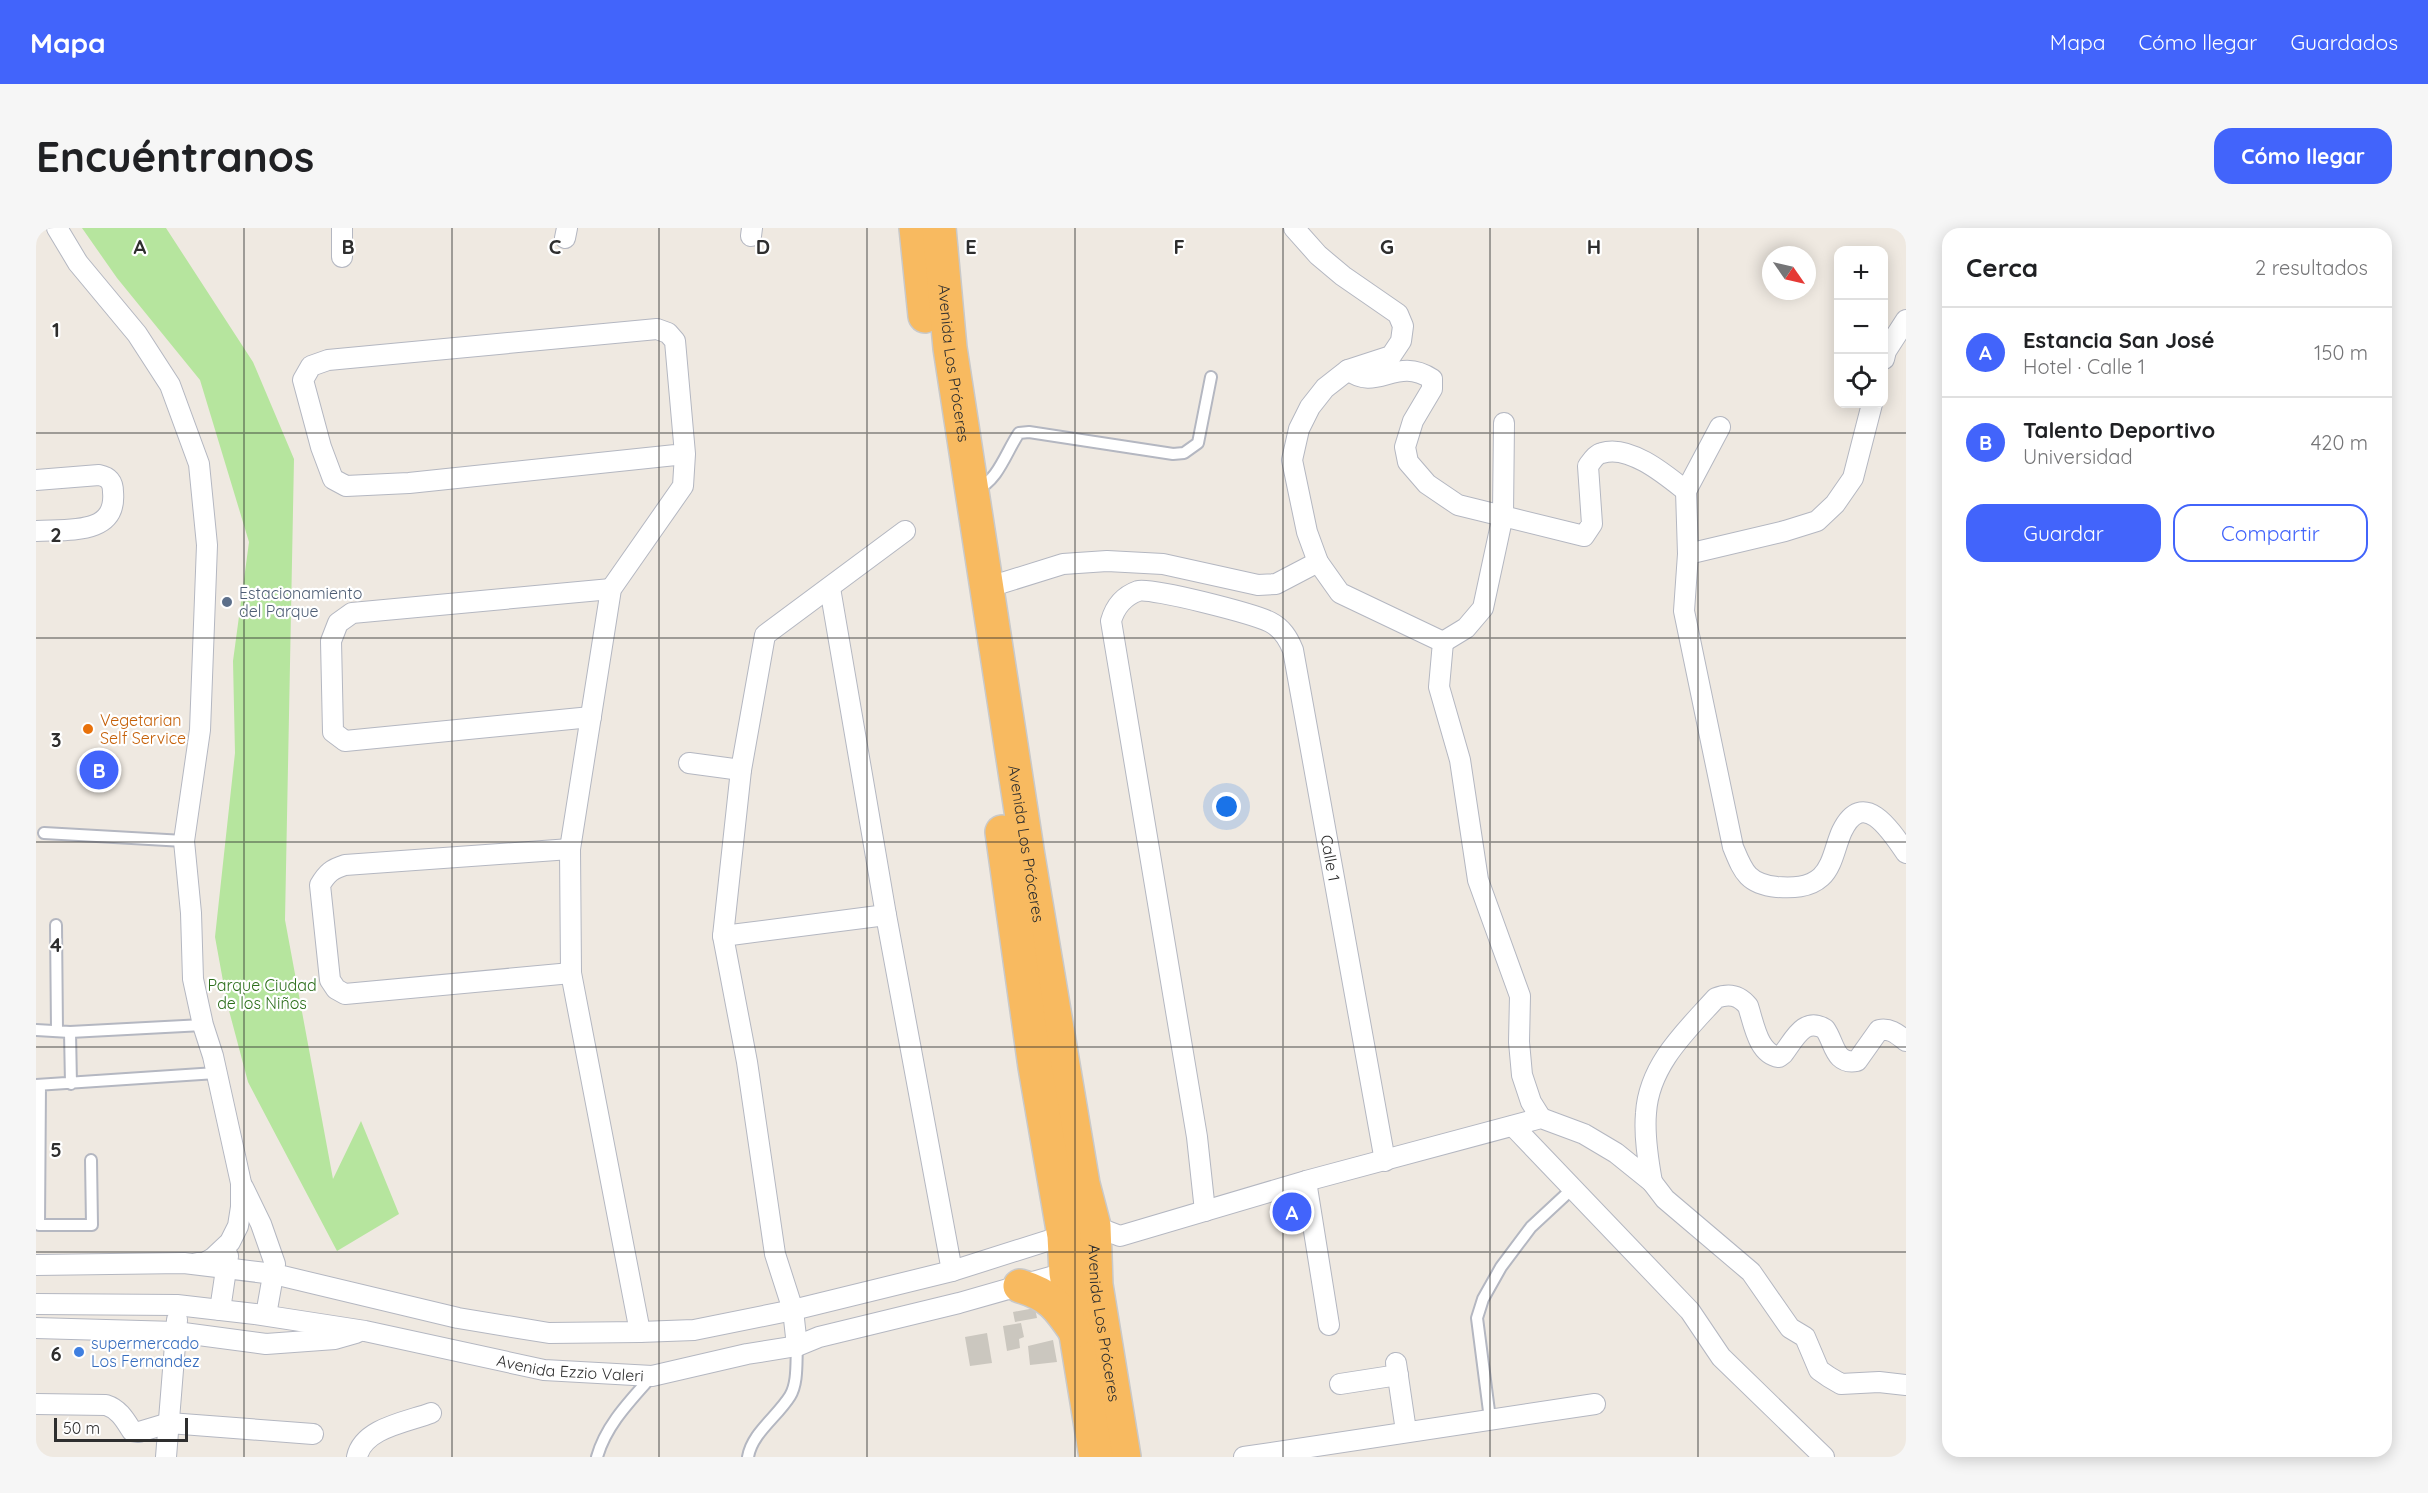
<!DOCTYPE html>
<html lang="es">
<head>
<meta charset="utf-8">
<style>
  body { margin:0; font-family:Quicksand,sans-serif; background:#f6f6f6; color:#202124 }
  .controls { position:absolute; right:18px; top:18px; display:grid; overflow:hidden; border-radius:12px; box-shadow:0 3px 15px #0003 }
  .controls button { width:54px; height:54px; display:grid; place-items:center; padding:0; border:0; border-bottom:2px solid #e0e0e0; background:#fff; color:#202124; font:30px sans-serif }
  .compass { position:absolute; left:1726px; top:18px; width:54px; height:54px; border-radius:50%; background:#fff; box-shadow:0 3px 15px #0003; rotate:124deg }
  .scale { position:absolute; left:18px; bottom:15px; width:134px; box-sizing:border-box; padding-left:6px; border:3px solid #2e2e2e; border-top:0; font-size:16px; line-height:21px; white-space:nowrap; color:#2e2e2e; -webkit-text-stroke:4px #fff; paint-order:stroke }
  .you { position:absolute; left:1191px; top:579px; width:21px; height:21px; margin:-15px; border:4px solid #fff; border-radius:50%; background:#1a73e8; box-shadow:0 0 0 9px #1a73e833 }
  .badge { display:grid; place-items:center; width:39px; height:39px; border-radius:50%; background:#4264fb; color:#fff; font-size:20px; font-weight:700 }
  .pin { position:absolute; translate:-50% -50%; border:3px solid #fff; box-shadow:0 2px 6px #0006 }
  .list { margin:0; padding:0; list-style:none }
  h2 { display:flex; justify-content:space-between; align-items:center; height:78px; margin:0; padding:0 24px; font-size:26px }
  h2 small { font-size:20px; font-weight:400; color:#757577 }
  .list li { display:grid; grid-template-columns:39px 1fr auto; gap:18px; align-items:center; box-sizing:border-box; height:90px; padding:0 24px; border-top:2px solid #e0e0e0 }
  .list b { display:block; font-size:22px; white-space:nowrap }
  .list p { margin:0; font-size:20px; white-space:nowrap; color:#757577 }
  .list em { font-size:20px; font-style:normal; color:#757577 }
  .actions { display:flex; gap:12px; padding:18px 24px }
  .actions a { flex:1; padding:14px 0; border:2px solid #4264fb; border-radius:18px; text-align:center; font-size:21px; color:#4264fb }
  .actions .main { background:#4264fb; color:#fff }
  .icon { flex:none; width:33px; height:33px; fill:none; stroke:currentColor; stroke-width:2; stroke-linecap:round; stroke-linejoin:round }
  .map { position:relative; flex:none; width:1870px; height:1229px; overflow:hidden; border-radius:18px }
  header { display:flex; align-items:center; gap:36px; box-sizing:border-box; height:84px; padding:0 30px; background:#4264fb; color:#fff }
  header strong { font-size:28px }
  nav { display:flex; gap:33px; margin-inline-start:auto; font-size:21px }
  .intro { display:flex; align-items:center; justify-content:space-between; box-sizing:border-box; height:144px; padding:0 36px }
  h1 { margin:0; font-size:42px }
  .button { padding:15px 27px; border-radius:18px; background:#4264fb; color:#fff; font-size:21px; font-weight:700 }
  main { display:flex; gap:36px; padding:0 36px }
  aside { flex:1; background:#fff; border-radius:18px; box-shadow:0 3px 15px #0003 }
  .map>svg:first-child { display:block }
  .green { fill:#b6e59e }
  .building { fill:#cbc7bf }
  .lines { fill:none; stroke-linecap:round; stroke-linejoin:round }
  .service-casing { stroke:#b4b7c1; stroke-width:14 }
  .minor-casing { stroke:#b4b7c1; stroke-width:22 }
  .trunk-casing { stroke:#c9c9c9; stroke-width:36 }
  .service { stroke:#fff; stroke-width:10 }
  .minor { stroke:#fff; stroke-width:20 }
  .trunk { stroke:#f8ba60; stroke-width:33 }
  .grid { fill:none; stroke:#2e2e2e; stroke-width:1.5; stroke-opacity:0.55 }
  .service-dot { fill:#5c6f8a; stroke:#fff; stroke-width:2 }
  .food-dot { fill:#e8710a; stroke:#fff; stroke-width:2 }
  .shop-dot { fill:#3f7fe0; stroke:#fff; stroke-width:2 }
  .labels { text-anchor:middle; stroke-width:4.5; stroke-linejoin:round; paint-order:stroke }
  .street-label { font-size:16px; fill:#2e2e2e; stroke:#fff }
  .service-label { font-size:16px; fill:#4e5e75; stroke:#fff; text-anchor:start }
  .food-label { font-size:16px; fill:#c56008; stroke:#fff; text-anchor:start }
  .park-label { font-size:16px; fill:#2c6e1b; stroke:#fff }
  .shop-label { font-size:16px; fill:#366cbe; stroke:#fff; text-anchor:start }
  .grid-label { font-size:20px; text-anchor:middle; font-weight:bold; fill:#2e2e2e; stroke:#fff; stroke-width:4.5; stroke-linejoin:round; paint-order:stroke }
</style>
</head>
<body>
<header>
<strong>Mapa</strong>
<nav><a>Mapa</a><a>Cómo llegar</a><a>Guardados</a></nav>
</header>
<div class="intro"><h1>Encuéntranos</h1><a class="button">Cómo llegar</a></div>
<main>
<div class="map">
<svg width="1870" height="1229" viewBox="0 0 1870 1229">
  <rect width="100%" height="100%" fill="#efe9e1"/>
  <path class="green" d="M46 0H130L217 134 258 231 249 692 297 951 325 893 363 986 301 1023 212 854 191 775 179 709 199 525 197 433 213 314 164 152 81 50Z"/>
  <path class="building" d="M999 1080 1001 1090 979 1094 977 1084Z
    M985 1095 988 1109 983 1111 984 1120 971 1123 967 1098Z
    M951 1105 956 1135 934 1138 929 1109Z
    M1017 1112 1021 1134 994 1137 992 1118Z"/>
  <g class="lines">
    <defs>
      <path id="service" d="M941 261C962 253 971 222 983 205L993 204 1137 226 1148 225 1162 215 1175 149
        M8 605 148 613
        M20 697 21 802
        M0 802 34 804 167 797
        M34 804 35 856
        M0 857 180 845
        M4 857 3 997H56L55 932
        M1454 1191 1441 1090 1447 1071 1465 1039 1495 999 1537 960
        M561 1229C570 1197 594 1173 616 1148
        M712 1229C716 1205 741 1189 754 1168 762 1155 760 1134 761 1118"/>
      <g id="minor">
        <path d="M21 0 42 35 101 106 134 157 163 236 171 317 164 502 148 613 155 685 157 751 167 797 177 828 205 955V979L202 998 194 1014 177 1030 168 1035H161"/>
        <path d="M1258 0 1282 27 1307 48 1362 86 1367 98 1365 113 1355 128 1312 142 1289 160 1274 179 1263 201 1256 232 1271 304 1282 334 1304 365 1407 414 1403 459 1424 532 1442 652 1484 768 1483 814 1486 847 1495 874 1505 890"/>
        <path d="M715 8 716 0"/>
        <path d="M529 10 531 0"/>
        <path d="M306 29V0"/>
        <path d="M1848 131 1850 123 1870 92"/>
        <path d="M1312 142C1341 165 1360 127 1396 151V161L1377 193 1369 219 1372 234 1391 256 1422 277 1548 308 1556 296 1552 238C1556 233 1560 226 1566 225 1593 216 1630 247 1650 263"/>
        <path d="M1684 199 1650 263 1652 326 1648 383 1697 619C1707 643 1711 656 1741 659 1756 660 1773 660 1785 649 1797 638 1799 618 1806 603 1827 560 1854 601 1870 625"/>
        <path d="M0 252 63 247C73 249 77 254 77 264 81 308 31 301 0 303"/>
        <path d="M1652 326 1749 303 1781 293 1799 276 1817 250 1836 176"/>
        <path d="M794 360 850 687 916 1043"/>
        <path d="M950 360 1027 336 1071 333 1127 336 1222 357 1240 356 1282 334"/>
        <path d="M1407 414 1430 400 1447 380 1467 287 1468 195"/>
        <path d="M555 489 309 513 297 504 295 413 302 395 316 385 575 361"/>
        <path d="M653 535 705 542"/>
        <path d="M534 621 309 637C296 641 291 645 284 657L294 752 300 761 309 766 535 745"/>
        <path d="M687 708 850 687"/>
        <path d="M1477 898 1654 1083 1685 1129 1788 1229"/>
        <path d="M1270 953 1293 1097"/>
        <path d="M1616 954 1629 971 1715 1044 1754 1100 1769 1109 1783 1142 1793 1149 1805 1156 1843 1154 1870 1157"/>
        <path d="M207 959 225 996 239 1036 230 1087"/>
        <path id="s1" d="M1169 983 1161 909 1075 393C1079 379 1088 368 1102 363 1115 359 1218 386 1234 394 1246 400 1252 410 1257 422L1349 933"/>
        <path d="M0 1037 148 1035 238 1046 422 1090 513 1105 604 1104 658 1102 757 1082 916 1043 1058 998 1084 1008 1270 953 1505 890 1548 906 1580 925 1616 954C1612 932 1608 908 1610 885 1613 837 1650 803 1680 770 1693 765 1703 767 1712 778 1718 796 1722 826 1743 829L1747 826C1758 812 1768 788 1789 801 1799 815 1798 837 1821 833L1843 802C1855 800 1861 806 1870 813"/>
        <path id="s2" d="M0 1076 141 1077 219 1086 329 1103 508 1142 616 1148 711 1126 761 1118 783 1109 923 1075 1039 1042"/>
        <path d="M184 1082 192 1028"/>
        <path d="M0 1100 140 1104 230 1116 299 1111 320 1105"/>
        <path d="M604 1104 535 745 534 621 575 361 647 258 649 226 639 113 632 105 621 101 292 132 275 138 267 152 285 219 297 251 310 258 373 255 649 226"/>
        <path d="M761 1118 757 1082 739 1026 711 834 687 708 705 542 729 407 869 303"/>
        <path d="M1360 1135 1370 1203"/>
        <path d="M1304 1156 1362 1147"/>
        <path d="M0 1176 70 1177C83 1181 89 1192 96 1203L103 1204 133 1195 277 1206"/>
        <path d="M130 1229 141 1092"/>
        <path d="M321 1229C327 1200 371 1194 395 1185"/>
        <path d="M1208 1229 1559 1176"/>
      </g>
      <g id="trunk">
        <path d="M880 0 889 88"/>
        <path id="s3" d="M903 0 914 120 992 628 1047 956 1058 998 1060 1057 1088 1229"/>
        <path d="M966 604 999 839 1028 1008 1030 1045 1060 1229"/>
        <path d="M984 1058C1014 1067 1022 1078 1039 1103"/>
      </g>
    </defs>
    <use href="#service" class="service-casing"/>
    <use href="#minor" class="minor-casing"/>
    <use href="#trunk" class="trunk-casing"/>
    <use href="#service" class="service"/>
    <use href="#minor" class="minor"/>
    <use href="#trunk" class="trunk"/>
  </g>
  <path class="grid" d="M208 0V1229M416 0V1229M623 0V1229M831 0V1229M1039 0V1229M1247 0V1229M1454 0V1229M1662 0V1229M0 205H1870M0 410H1870M0 614H1870M0 819H1870M0 1024H1870"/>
  <circle class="service-dot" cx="191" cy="374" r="6"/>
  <circle class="food-dot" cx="52" cy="501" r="6"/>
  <circle class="shop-dot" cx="43" cy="1124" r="6"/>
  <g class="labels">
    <g class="street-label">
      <text dy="6" stroke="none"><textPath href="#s3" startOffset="136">Avenida Los Próceres</textPath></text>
      <text dy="6" stroke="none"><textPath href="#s3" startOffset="622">Avenida Los Próceres</textPath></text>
      <text dy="6" stroke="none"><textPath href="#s1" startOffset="1024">Calle 1</textPath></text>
      <text dy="6" stroke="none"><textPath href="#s3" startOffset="1108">Avenida Los Próceres</textPath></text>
      <text dy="6" stroke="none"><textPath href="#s2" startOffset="540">Avenida Ezzio Valeri</textPath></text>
    </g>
    <g class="service-label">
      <text x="203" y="371">Estacionamiento<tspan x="203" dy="18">del Parque</tspan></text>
    </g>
    <g class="food-label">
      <text x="64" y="498">Vegetarian<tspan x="64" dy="18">Self Service</tspan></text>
    </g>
    <g class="park-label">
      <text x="226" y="763">Parque Ciudad<tspan x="226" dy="18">de los Niños</tspan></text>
    </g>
    <g class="shop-label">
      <text x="55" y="1121">supermercado<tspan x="55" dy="18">Los Fernandez</tspan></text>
    </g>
  </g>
  <g class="grid-label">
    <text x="104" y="26">A</text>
    <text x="312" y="26">B</text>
    <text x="519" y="26">C</text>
    <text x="727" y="26">D</text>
    <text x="935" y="26">E</text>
    <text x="1143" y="26">F</text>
    <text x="1351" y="26">G</text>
    <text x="1558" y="26">H</text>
    <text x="20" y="109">1</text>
    <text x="20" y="314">2</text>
    <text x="20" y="519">3</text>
    <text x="20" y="724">4</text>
    <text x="20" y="929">5</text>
    <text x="20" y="1133">6</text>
  </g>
</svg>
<div class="controls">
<button>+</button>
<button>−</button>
<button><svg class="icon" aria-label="locate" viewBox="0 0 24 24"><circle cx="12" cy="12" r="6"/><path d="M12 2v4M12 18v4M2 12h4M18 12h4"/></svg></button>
</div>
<svg class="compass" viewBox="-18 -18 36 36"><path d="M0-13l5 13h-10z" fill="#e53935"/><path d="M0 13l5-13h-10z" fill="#757577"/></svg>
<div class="scale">50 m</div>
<div class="you"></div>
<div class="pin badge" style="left:1256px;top:984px">A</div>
<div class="pin badge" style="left:63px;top:542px">B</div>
</div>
<aside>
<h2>Cerca<small>2 resultados</small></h2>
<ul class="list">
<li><span class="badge">A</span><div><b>Estancia San José</b><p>Hotel · Calle 1</p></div><em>150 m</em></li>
<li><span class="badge">B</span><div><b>Talento Deportivo</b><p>Universidad</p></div><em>420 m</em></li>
</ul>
<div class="actions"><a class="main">Guardar</a><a>Compartir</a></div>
</aside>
</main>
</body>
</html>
